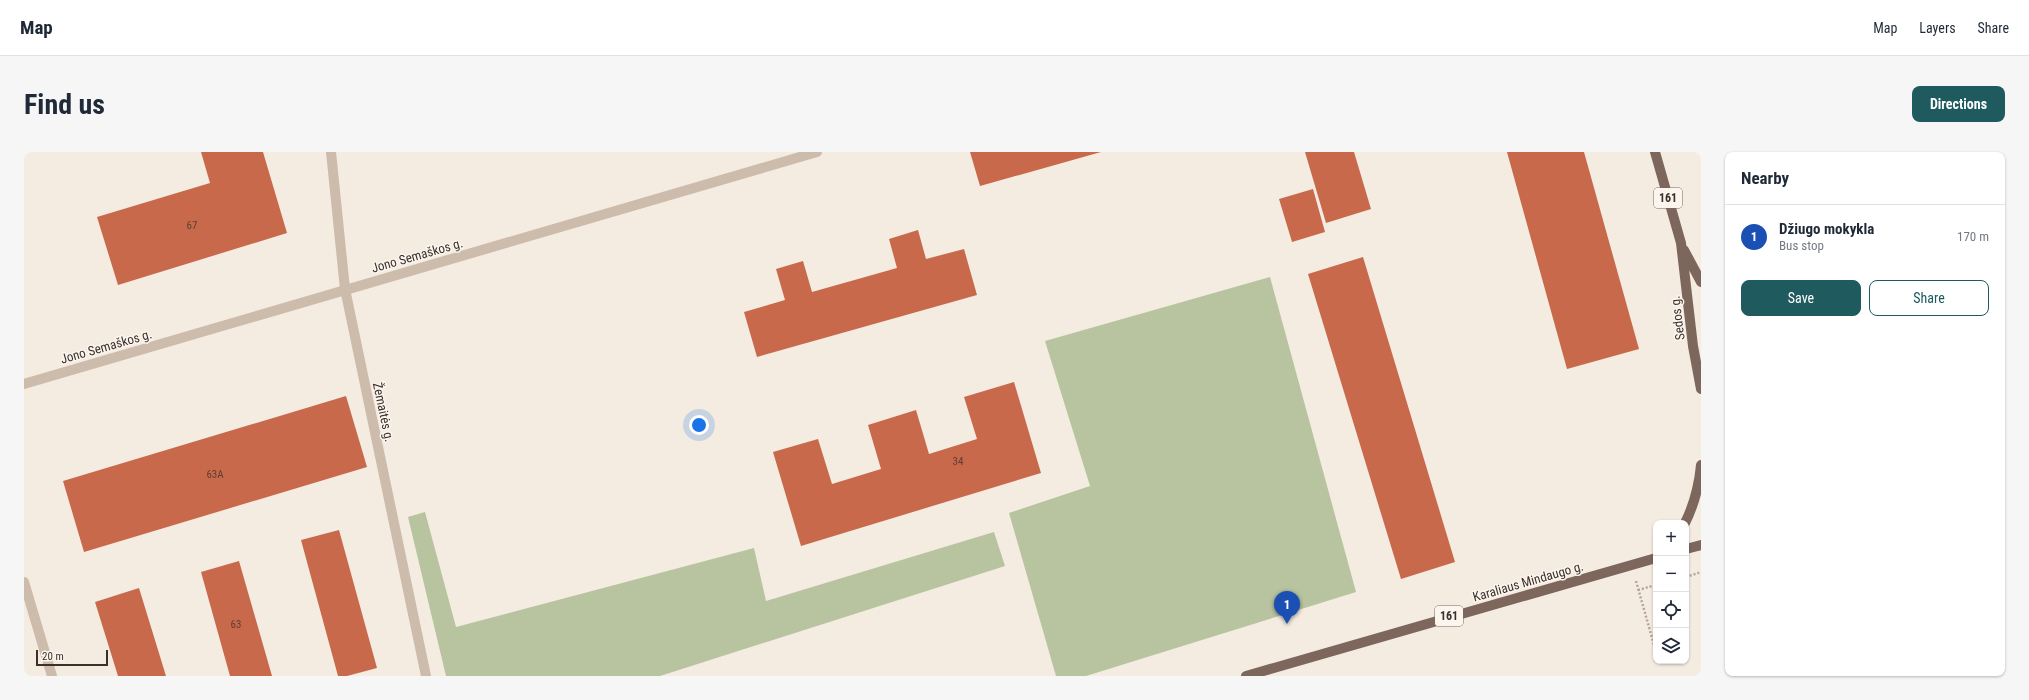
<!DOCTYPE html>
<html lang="en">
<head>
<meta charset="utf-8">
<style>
  body { margin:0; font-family:"Roboto Condensed",sans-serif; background:#f6f6f7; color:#1f2937 }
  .controls { position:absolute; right:12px; bottom:12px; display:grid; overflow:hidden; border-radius:8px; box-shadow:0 1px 3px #0004 }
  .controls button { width:36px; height:36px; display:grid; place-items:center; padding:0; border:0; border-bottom:1px solid #e0e1e3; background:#fff; color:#1f2937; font:20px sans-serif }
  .scale { position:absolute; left:12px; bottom:10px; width:72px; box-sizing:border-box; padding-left:4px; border:2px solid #3b302b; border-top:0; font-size:11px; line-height:14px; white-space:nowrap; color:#3b302b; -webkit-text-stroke:3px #fbf5ee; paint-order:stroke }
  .you { position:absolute; left:675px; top:273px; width:14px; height:14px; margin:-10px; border:3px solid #fff; border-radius:50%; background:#1a73e8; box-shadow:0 0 0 6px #1a73e833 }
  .badge { display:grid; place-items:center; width:26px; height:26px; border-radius:50%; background:#1f5a5e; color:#fff; font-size:13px; font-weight:700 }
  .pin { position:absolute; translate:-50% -33px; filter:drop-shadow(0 1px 2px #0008) }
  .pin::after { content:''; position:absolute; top:21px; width:14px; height:12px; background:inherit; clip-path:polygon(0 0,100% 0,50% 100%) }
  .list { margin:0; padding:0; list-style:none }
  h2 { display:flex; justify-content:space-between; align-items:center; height:52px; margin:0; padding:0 16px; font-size:17px }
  h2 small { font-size:13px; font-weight:400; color:#747a83 }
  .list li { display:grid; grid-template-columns:26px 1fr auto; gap:12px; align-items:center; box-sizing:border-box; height:64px; padding:0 16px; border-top:1px solid #e0e1e3 }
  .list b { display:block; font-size:15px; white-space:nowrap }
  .list p { margin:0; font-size:13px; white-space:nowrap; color:#747a83 }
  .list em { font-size:13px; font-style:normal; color:#747a83 }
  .actions { display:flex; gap:8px; padding:12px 16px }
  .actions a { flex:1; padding:9px 0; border:1px solid #1f5a5e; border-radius:8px; text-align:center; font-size:14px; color:#1f5a5e }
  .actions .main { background:#1f5a5e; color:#fff }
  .icon { flex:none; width:22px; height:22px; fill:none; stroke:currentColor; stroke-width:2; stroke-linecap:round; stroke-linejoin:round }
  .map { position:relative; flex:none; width:1677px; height:524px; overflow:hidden; border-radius:8px }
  header { display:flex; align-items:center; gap:24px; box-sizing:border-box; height:56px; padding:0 20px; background:#fff; border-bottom:1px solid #e0e1e3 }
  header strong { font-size:19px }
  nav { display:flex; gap:22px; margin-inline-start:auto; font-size:14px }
  .intro { display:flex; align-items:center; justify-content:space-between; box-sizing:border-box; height:96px; padding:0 24px }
  h1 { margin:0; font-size:28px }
  .button { padding:10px 18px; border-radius:8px; background:#1f5a5e; color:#fff; font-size:14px; font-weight:700 }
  main { display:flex; gap:24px; padding:0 24px }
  aside { flex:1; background:#fff; border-radius:8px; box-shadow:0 1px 3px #0004 }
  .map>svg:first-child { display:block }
  .green { fill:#b8c4a0 }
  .building { fill:#c8694b }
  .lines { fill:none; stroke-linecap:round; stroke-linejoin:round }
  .path { stroke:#b9a596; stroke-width:2.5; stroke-dasharray:2 2; stroke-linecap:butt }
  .minor { stroke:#cdbbac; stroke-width:10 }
  .major { stroke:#7d675c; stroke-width:10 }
  .labels { text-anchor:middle; stroke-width:3; stroke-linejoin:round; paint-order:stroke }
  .number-label { font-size:11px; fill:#5e3e33 }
  .shield { fill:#fbf5ee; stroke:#756b66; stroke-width:1 }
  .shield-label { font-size:12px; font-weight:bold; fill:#3b302b }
  .street-label { font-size:13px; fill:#3b302b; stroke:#fbf5ee }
</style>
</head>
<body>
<header>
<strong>Map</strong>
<nav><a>Map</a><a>Layers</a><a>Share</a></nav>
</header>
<div class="intro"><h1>Find us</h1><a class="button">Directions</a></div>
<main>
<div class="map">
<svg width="1677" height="524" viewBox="0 0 1677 524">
  <rect width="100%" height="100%" fill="#f4ebe1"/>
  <path class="green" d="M1246 125 1332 440 1062 524H1032L985 361 1066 334 1021 189Z
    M401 360 432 475 730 396 742 449 970 380 981 414 636 524H422L384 365Z"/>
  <path class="building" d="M177 0H239L263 81 94 133 73 65 186 31Z
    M946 0H1077L956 34Z
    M1281 0H1330L1347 57 1302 71Z
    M1483 0H1560L1615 197 1543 217Z
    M1289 37 1301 80 1268 90 1255 47Z
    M894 78 902 107 940 97 953 143 733 205 720 160 761 148 752 117 779 109 788 140 873 116 865 87Z
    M1339 105 1431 410 1377 427 1284 122Z
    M990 230 1017 321 777 394 749 300 794 287 808 332 857 317 844 273 892 258 905 302 953 287 940 245Z
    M322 244 343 315 60 400 39 329Z
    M315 378 353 516 323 524H314L277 388Z
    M215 409 248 524H206L177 420Z
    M115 436 142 524H94L71 450Z"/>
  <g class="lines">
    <path class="path" d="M1662 425 1677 420
      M1612 429 1632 500
      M1614 438 1632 433
      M1634 509 1635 511"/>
    <path class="minor" d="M307 0 321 137 402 524
      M0 232 793 0
      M0 430 28 524"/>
    <path class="major" d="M1631 0 1657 91 1669 194 1677 237
      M1660 98 1677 130
      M1661 371C1670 353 1675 334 1677 313
      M1662 397 1677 393
      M1222 524 1632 406"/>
  </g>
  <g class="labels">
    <g class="number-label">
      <text x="168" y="77">67</text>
      <text x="934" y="313">34</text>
      <text x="191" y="326">63A</text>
      <text x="212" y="476">63</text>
    </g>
    <g class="shield">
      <rect x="1630" y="36" width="28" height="20" rx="3"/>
      <rect x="1411" y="454" width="28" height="20" rx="3"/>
    </g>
    <g class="shield-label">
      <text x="1644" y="50">161</text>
      <text x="1425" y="468">161</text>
    </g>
    <g class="street-label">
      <text transform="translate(393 103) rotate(-16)" y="5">Jono Semaškos g.</text>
      <text transform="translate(1653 166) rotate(-97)" y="5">Sedos g.</text>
      <text transform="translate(82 194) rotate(-16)" y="5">Jono Semaškos g.</text>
      <text transform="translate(360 260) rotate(78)" y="5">Žemaitės g.</text>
      <text transform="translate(1504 429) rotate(-16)" y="5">Karaliaus Mindaugo g.</text>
    </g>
  </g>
</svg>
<div class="controls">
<button>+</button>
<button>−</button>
<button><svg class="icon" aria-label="locate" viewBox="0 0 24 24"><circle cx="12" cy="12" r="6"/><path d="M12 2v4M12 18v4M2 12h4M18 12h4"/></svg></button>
<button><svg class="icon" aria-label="layers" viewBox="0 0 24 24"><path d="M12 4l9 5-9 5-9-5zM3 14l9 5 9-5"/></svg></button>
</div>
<div class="scale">20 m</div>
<div class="you"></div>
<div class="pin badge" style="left:1263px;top:472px;background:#1a4fb4">1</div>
</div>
<aside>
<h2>Nearby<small></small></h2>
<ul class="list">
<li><span class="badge" style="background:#1a4fb4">1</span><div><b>Džiugo mokykla</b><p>Bus stop</p></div><em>170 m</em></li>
</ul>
<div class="actions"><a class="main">Save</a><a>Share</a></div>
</aside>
</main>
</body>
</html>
